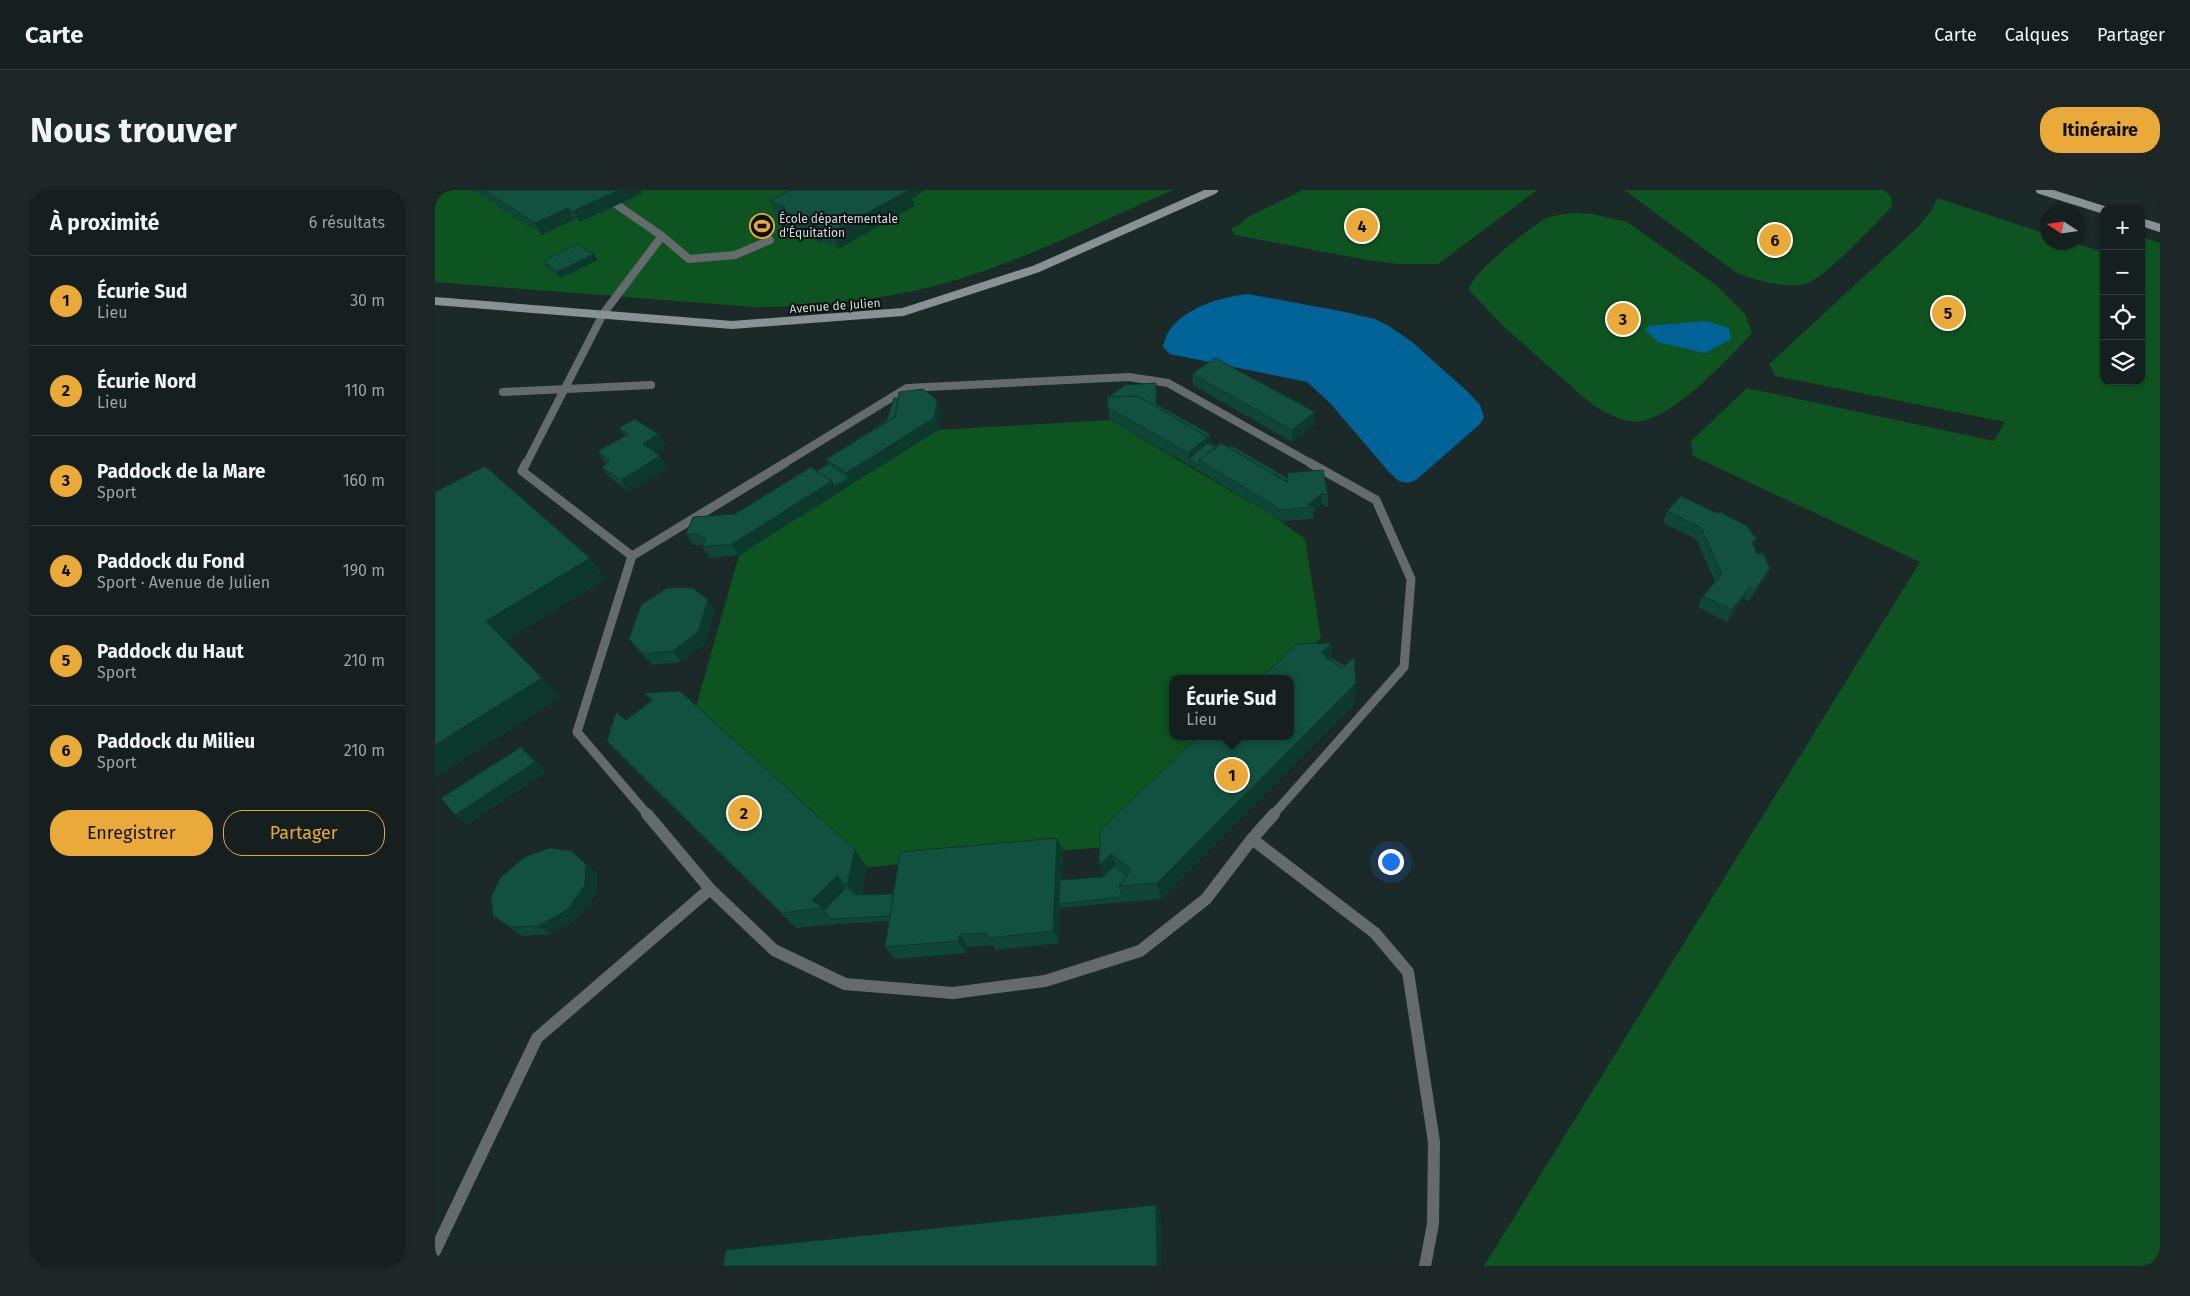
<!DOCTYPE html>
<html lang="fr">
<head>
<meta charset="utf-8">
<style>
  body { margin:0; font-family:"Fira Sans",sans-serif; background:#1e2728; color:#f1f3f6 }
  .controls { position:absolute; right:15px; top:15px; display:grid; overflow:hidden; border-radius:10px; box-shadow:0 1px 4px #0004 }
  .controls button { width:45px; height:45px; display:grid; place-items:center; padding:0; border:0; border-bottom:1px solid #343d3d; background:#151f1f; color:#f1f3f6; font:25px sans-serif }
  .compass { position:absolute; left:1605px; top:15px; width:45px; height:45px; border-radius:50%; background:#151f1f; box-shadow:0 1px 4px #0004; rotate:282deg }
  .you { position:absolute; left:955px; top:671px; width:18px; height:18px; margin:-12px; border:4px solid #fff; border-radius:50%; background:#1a73e8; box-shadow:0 0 0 8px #1a73e833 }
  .badge { display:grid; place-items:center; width:32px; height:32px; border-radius:50%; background:#eaaa39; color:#111; font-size:16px; font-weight:700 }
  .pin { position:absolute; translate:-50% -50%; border:2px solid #fff; box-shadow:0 1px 5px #0006 }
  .popup { position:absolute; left:734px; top:485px; width:125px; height:65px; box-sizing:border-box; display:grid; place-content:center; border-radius:10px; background:#151f1f; filter:drop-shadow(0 1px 4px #0005); font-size:16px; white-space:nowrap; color:#9da2a4 }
  .popup b { font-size:19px; color:#f1f3f6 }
  .popup::after { content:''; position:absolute; left:50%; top:100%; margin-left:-10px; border:10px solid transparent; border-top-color:#151f1f }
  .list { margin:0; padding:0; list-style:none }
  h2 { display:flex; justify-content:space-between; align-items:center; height:65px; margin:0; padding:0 20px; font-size:21px }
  h2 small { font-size:16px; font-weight:400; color:#9da2a4 }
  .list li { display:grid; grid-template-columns:32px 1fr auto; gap:15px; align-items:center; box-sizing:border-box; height:90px; padding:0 20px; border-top:1px solid #343d3d }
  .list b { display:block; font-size:19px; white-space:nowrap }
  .list p { margin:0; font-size:16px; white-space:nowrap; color:#9da2a4 }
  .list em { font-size:16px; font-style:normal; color:#9da2a4 }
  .actions { display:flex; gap:10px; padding:15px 20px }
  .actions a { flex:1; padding:11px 0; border:1px solid #eaaa39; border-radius:20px; text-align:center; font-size:18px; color:#eaaa39 }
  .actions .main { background:#eaaa39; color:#111 }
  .icon { flex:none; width:28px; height:28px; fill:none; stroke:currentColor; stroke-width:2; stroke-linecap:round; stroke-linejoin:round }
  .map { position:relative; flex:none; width:1725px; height:1076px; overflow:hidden; border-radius:20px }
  header { display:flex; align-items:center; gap:30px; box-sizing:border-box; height:70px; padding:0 25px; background:#151f1f; border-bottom:1px solid #343d3d }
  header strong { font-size:24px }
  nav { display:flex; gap:28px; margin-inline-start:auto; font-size:18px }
  .intro { display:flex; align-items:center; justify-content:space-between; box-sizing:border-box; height:120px; padding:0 30px }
  h1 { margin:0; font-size:35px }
  .button { padding:12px 22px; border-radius:20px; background:#eaaa39; color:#111; font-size:18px; font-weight:700 }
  main { display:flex; gap:30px; padding:0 30px }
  aside { flex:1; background:#151f1f; border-radius:20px; box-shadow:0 1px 4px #0004 }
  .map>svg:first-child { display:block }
  .green { fill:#0e5421 }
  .water { fill:#006397 }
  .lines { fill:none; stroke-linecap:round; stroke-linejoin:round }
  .lane-far2 { stroke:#656b6d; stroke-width:8 }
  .lane-far1 { stroke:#656b6d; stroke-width:9 }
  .lane { stroke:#656b6d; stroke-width:12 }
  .secondary { stroke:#889295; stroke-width:8 }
  .wall { fill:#0f4637 }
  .shaded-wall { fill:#0d392d }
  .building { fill:#125140; stroke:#0d392d }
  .labels { text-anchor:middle; stroke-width:4; stroke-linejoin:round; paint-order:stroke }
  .far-poi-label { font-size:12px; fill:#d3dbdb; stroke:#0b1111; text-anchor:start }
  .far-street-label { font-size:12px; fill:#d3dbdb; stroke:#0b1111 }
</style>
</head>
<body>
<header>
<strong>Carte</strong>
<nav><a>Carte</a><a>Calques</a><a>Partager</a></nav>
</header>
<div class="intro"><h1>Nous trouver</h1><a class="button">Itinéraire</a></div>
<main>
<aside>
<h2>À proximité<small>6 résultats</small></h2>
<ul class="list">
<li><span class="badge">1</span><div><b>Écurie Sud</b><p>Lieu</p></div><em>30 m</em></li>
<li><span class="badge">2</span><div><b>Écurie Nord</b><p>Lieu</p></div><em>110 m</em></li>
<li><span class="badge">3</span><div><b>Paddock de la Mare</b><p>Sport</p></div><em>160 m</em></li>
<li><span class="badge">4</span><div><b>Paddock du Fond</b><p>Sport · Avenue de Julien</p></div><em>190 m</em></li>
<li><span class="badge">5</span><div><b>Paddock du Haut</b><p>Sport</p></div><em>210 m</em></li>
<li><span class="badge">6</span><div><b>Paddock du Milieu</b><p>Sport</p></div><em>210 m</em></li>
</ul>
<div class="actions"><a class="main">Enregistrer</a><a>Partager</a></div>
</aside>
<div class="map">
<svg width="1725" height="1076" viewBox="0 0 1725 1076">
  <rect width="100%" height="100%" fill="#1c2929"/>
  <path class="green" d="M0 0H738C661 33 584 74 503 95 442 111 381 117 319 117L0 92Z
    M868 0H1102L1003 74H965L932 70 800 45 796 38 804 35 813 27Z
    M1189 0H1449L1456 7 1457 17C1438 35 1392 87 1370 94 1352 99 1319 90 1302 83Z
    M1502 8 1612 44V52L1639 53 1669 62V191H1706V47L1725 53V1076H1049L1485 372 1258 266 1256 251 1312 198 1559 251 1570 232 1340 186 1334 174 1482 38 1497 20Z
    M1138 23 1157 24 1192 32 1281 95 1310 124 1317 143C1294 168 1240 226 1206 231 1188 234 1167 221 1153 211L1067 135 1034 100C1035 84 1096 36 1112 28 1120 25 1130 24 1138 23Z
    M675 230 838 326 870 349 886 448 847 489H738V546H786L670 657 432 677 260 520 304 365 503 240Z"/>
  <path class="water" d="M813 104 910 122 940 129 954 136 977 152 1033 202 1045 215 1049 227 1045 234 981 290 973 293 964 291 954 282 895 213 872 192 735 164 728 157C733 122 783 107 813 104Z
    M1270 131 1294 138 1296 149 1270 163 1223 152 1210 140 1214 136Z"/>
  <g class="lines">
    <path class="lane-far2" d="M182 15 227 46 254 69 300 65 335 50
      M68 202 216 195
      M91 274 168 124 227 46
      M348 274 472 198 694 187 733 193 877 274"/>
    <path class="lane-far1" d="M91 273 87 281 197 366
      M197 366 142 542 213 625
      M197 366 350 273
      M838 625 969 477 976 389 941 310 875 273"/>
    <path class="lane" d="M212 624 275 699 339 760 410 794 518 803 610 791 705 761 771 709 817 649 839 624
      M817 649 940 743 973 782 999 952 998 1034 990 1076
      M0 1061 102 848 275 699"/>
    <path class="secondary" d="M1605 0 1669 20
      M1706 32 1725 38
      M0 111 297 135 468 122 601 79 779 0"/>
  </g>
  <path class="wall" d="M37 0H206L208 3 145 32 140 29 107 45Z
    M356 0H490L477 9 480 16 403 59 388 51 385 52 354 37 352 32 342 28 335 11Z
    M163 70 126 88 111 77 108 71Z
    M757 184 880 234 857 252 758 195Z
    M722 199V215L775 244 776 250 775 253 852 288V283L893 305V317L886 314 878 322V329L846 331 754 275 675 230 673 218V207Z
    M502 210 506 221 503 240 402 302 304 365 275 368 267 357 268 355H259L251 344 303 323 382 281 394 274 391 269Z
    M184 238 223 244 231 256 220 263 233 278 194 301 175 288 167 277 171 274 163 261 190 246Z
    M1232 321 1319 356 1322 364 1335 378 1330 389 1314 411 1309 408 1292 432 1263 417 1268 406 1280 392 1261 349 1228 333Z
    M280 421 271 453 246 472 218 475 203 460 194 449Z
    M896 454V468L920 513 726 709 689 712 626 718 625 717 624 753 560 760 558 755 533 757 531 763 460 769 450 757 455 731 400 734 361 738 190 570 172 551 191 530 216 511 209 503 432 677 426 705 459 704 628 661 626 690 668 687 664 675Z
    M136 661 162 683 161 704 143 728 115 744 88 746 71 735Z"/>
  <path class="shaded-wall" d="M184 0H206L208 3 145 32 138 21Z
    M467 0H490L477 9 480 16 403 59 397 42Z
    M133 18 140 29 107 45 100 33Z
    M382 34 388 51 385 52 379 36Z
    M159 64 163 70 126 88 122 82Z
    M502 210 506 221 503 240 416 294 411 283Z
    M880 222V234L857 252V240Z
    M223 244 231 256 216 266 208 254Z
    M775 244 776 250 774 258 753 269V263Z
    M225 266 233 278 194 301 186 290Z
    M414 288 416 294 402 302 304 365 297 354 397 291Z
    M887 303 886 314 878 322V317L873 315Z
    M1322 350 1316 361 1317 351Z
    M155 368 171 389 70 451 51 431Z
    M1335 378 1330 389 1314 411 1320 400Z
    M1315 397 1309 408 1292 432 1297 420Z
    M273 410 280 421 271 453 246 472 238 461Z
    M896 454 895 474 886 463Z
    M107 488 126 507 0 588V555Z
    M921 493 920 513 726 709 722 693Z
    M86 557 97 567 111 582 32 635 20 625Z
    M622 648 628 661 625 714H624L625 717 624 753 618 741Z
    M420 660 432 677 425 710 412 694Z
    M136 661 162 683 161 704 143 728 115 744 103 736Z
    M677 664 682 681 670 691 664 675Z
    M402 686 414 702 392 725 387 718 377 710Z
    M525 744 533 757 531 763 523 751Z
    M721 1015 726 1023 727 1076H722Z"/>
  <path class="building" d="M48 0H184L138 21 133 18 100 33Z
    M356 0H474L397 42 382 34 379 36 347 20 351 18 335 11Z
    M142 54 159 64 122 82 108 71Z
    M780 168 880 222 857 240 757 184Z
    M721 193V214L775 244 773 252V247L703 206 673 207 690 195Z
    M488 199 502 210 499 228 411 283 391 269 460 227 464 202Z
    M703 206 773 247 753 263 673 218 672 207Z
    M459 208H463L460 227 409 258 452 230Z
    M200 229 223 244 208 254 225 266 186 290 167 277 175 271 163 261 194 244 184 238Z
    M773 253 782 257 764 270 765 276 753 269Z
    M786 253 853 292 852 283 888 280 893 305 887 303 873 315 878 317 846 320 764 270Z
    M797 256 852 288V292L793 257Z
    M394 274 414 288 399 296 397 291 382 281Z
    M50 276 155 368 51 431 107 488 0 555V302Z
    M376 277 397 291 297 354 267 357 271 350 264 344H251L258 327 300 324Z
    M1246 306 1282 323 1285 322 1312 336 1322 350 1317 351 1322 364 1328 363 1335 378 1320 400 1315 397 1297 420 1268 406 1287 384 1266 338 1232 321Z
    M232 398H258L273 410 263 442 238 461 209 464 194 449 206 415Z
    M895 453 896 454 886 463 907 479 919 467 921 493 722 693 684 696 696 680 677 664 664 675 665 640 764 546H856V489H825L862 454Z
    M896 468 910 476 907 479 895 469Z
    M245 501 420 660 412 694 402 686 377 710 387 718 346 723 172 551 181 522 191 530 218 510 209 503Z
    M86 557 100 572 20 625 6 608Z
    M622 648 618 741 553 748 552 743 525 744 523 751 450 757 465 662Z
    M114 658 136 661 151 674 150 695 132 720 103 736 75 737 58 726 56 706 66 687 90 667Z
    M680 676 692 686 684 696 687 707 624 714 625 690 668 687Z
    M411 698 421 705 459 704 455 726 396 729 389 720Z
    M721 1015 722 1076H288L291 1060Z"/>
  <defs>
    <symbol id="stadium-ring" viewBox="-11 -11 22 22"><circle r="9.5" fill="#0b1111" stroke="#eaaa39" stroke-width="1.5"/><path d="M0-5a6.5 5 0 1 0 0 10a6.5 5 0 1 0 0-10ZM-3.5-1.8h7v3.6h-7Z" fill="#eaaa39"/></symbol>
  </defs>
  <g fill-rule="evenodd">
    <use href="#stadium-ring" x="313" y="22" width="28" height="28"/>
  </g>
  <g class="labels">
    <g class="far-poi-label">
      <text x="344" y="33">École départementale<tspan x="344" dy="14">d'Équitation</tspan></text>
    </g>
    <g class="far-street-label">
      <text transform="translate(400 116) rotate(-4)" y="4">Avenue de Julien</text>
    </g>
  </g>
</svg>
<div class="controls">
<button>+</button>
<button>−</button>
<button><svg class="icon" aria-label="locate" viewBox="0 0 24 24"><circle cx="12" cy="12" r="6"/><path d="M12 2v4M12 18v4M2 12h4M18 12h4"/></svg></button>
<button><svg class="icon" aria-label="layers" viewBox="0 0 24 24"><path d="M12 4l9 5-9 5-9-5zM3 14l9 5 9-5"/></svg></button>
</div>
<svg class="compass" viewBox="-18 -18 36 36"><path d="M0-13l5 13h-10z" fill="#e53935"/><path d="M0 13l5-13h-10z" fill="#9da2a4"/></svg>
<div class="you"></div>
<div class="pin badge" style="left:797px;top:585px">1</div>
<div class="popup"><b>Écurie Sud</b>Lieu</div>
<div class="pin badge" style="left:309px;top:623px">2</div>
<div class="pin badge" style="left:1188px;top:129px">3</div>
<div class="pin badge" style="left:927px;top:36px">4</div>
<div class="pin badge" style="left:1513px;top:123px">5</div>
<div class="pin badge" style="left:1340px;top:50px">6</div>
</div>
</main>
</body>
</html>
